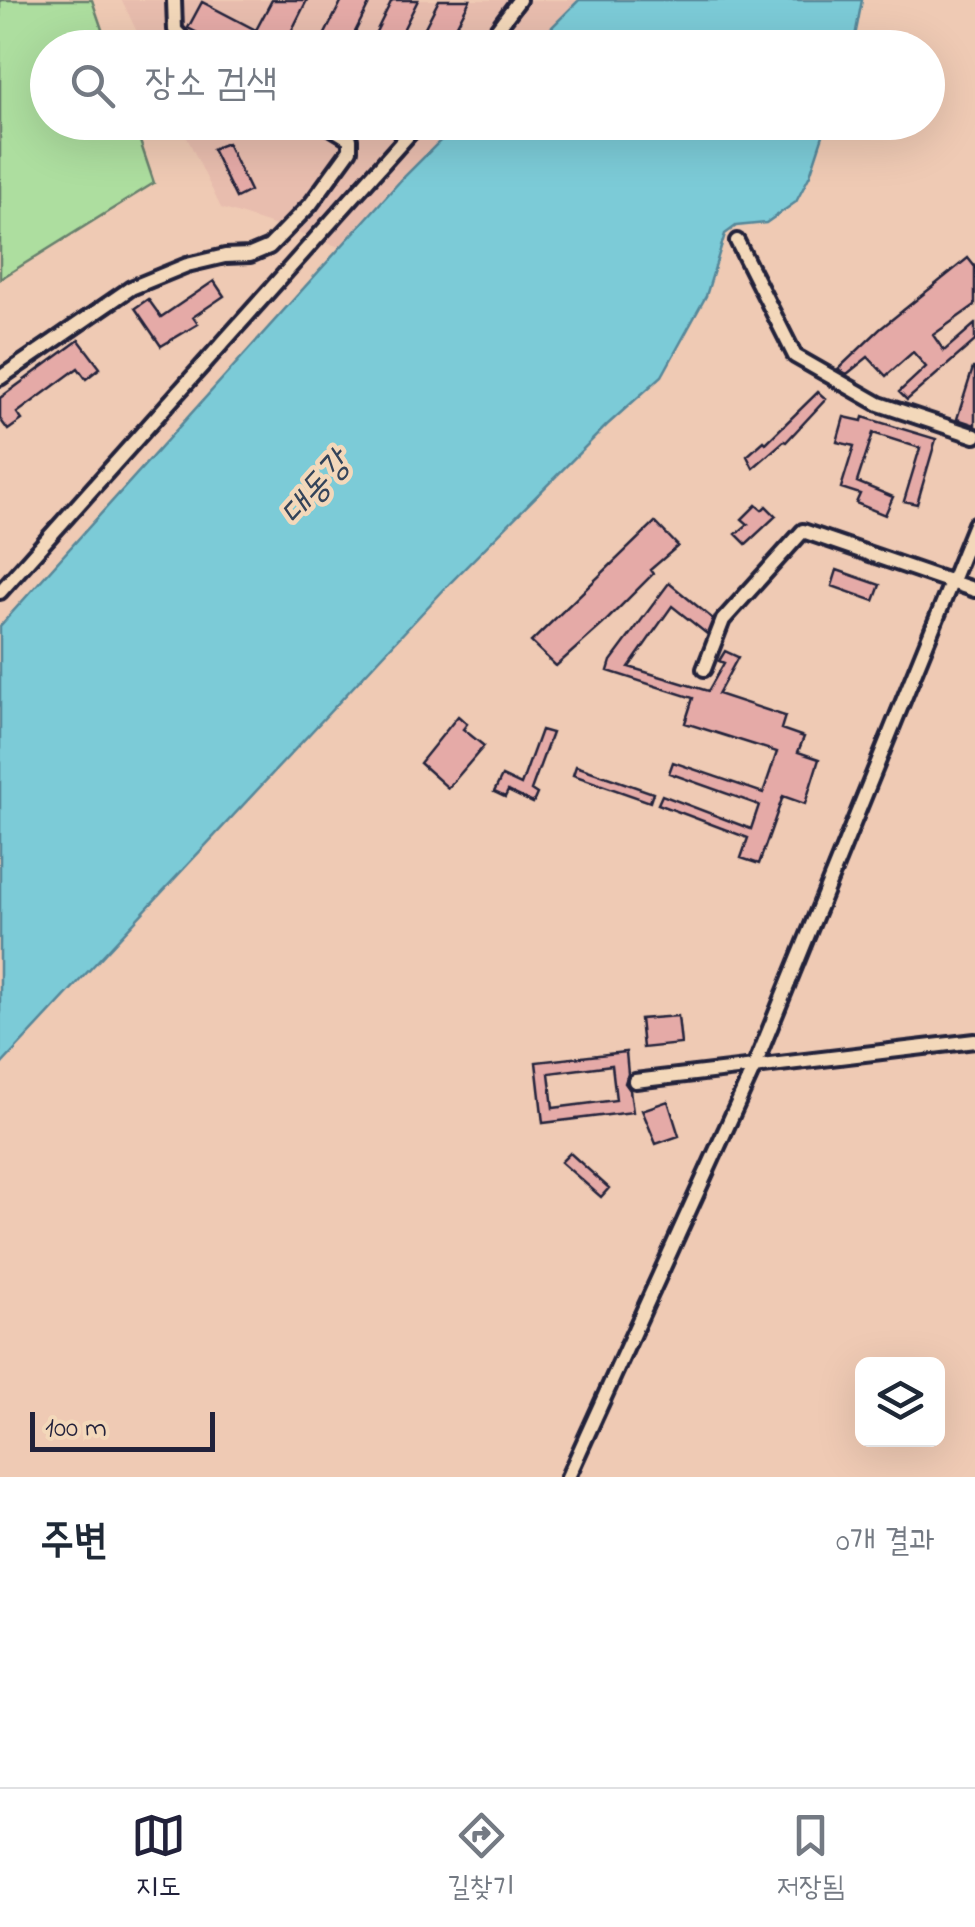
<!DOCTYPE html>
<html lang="ko">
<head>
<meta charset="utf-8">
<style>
  body { margin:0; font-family:"Indie Flower","Poor Story",sans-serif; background:#f6f6f7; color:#1f2937 }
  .controls { position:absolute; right:30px; bottom:30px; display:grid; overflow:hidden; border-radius:15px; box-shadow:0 10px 40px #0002 }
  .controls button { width:90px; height:90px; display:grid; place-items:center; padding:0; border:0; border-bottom:2px solid #e0e1e3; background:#fff; color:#1f2937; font:50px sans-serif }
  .scale { position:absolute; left:30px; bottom:25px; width:185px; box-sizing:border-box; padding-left:10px; border:5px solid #22223b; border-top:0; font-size:28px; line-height:35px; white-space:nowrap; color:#22223b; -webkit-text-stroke:8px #f3d8ba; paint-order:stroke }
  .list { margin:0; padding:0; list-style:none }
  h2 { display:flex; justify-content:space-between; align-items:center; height:130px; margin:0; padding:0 40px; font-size:42px }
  h2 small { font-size:32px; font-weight:400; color:#747a83 }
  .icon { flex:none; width:55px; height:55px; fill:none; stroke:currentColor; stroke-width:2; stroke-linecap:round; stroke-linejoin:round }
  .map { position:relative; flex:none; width:975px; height:1477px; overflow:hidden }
  .search { position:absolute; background:#fff; box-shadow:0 10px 40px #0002; left:30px; right:30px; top:30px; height:110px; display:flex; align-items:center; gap:25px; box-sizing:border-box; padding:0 35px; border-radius:55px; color:#747a83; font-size:38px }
  .sheet { height:310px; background:#fff }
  nav { display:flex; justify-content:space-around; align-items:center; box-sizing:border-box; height:140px; border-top:2px solid #e0e1e3; background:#fff; font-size:28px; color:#747a83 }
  nav a { display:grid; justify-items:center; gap:5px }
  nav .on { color:#22223b }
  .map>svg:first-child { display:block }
  .built { fill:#e8bdae }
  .green { fill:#adde9f; stroke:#68806d; stroke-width:2.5 }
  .water { fill:#7bcbd7; stroke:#578799; stroke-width:2.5 }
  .building { fill:#e5aaa7; stroke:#22223b; stroke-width:2.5; fill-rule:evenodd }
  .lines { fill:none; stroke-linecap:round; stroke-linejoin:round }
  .minor-casing { stroke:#22223b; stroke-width:20 }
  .minor { stroke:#f3d8ba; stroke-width:12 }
  .labels { text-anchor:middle; stroke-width:9; stroke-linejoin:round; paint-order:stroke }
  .water-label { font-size:35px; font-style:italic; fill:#34445a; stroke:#f3d8ba }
</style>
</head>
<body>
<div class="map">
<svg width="975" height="1477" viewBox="0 0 975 1477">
  <rect width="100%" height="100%" fill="#efcab4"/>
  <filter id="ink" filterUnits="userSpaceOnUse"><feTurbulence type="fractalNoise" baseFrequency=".01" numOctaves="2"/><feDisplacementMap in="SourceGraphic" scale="20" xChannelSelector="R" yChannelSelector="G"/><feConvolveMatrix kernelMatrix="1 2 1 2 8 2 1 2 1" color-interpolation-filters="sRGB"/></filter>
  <g filter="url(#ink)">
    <path class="built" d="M122 0H579L532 48 144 47Z
      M180 123H458L401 180 343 248 221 208Z"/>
    <path class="green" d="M0 0H92L108 47 48 48V122L134 123 154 183 0 279Z"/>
    <path class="water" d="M579 0H862L853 47H532Z
      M458 123H827L810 175 796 202 766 223 736 226 725 234 706 296 662 376 607 425 450 583 0 1066V626L401 180Z"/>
    <path class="building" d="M272 0H307L283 48H227L188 28 202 2 256 30Z
      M342 0H371L347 48H318Z
      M392 0H418L394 48H368Z
      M439 0H470L446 46 422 33Z
      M227 143 250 191 236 198 212 149Z
      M968 258 975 267V305L933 335 944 351 975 324V341L907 400 899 392 926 367 913 352 886 376 868 357 847 374 838 369 880 329Z
      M214 281 224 296 193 317 198 324 161 346 135 308 148 299 161 317Z
      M79 340 100 368 86 379 78 368 17 413 22 420 8 430 0 419V398Z
      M973 368H975V425L957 419Z
      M818 392 826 399 786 442 784 441 753 468 747 456 764 441 766 443Z
      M844 417 862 421 863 417 936 439 917 504 904 501 920 448 873 433 857 482 893 497 885 515 856 503 860 494 841 488 854 446 837 442Z
      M756 505 762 510 766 506 776 516 746 544 736 534 748 524 742 519Z
      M655 522 678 546 650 570 653 574 603 624 556 666 531 642Z
      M837 570 880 585 874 601 832 586Z
      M669 583 713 619 707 634 672 606 629 667 708 691 724 663 719 661 725 651 738 657 718 694 785 716 781 729 804 737 798 752 819 759 805 804 783 796 759 864 741 858 748 838 658 804 662 795 751 829 759 805 669 773 673 762 763 793 777 752 685 723 693 698 608 671 611 661Z
      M458 716 467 724 463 729 484 746 448 788 420 763Z
      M541 730 552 733 531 790 537 794 533 803 508 791 505 797 494 792 502 776 521 785Z
      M576 766 653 793 650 802 573 775Z
      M678 1016 681 1044 643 1048 640 1019Z
      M626 1052 628 1074 625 1083 630 1090 633 1112 543 1123 536 1062ZM612 1065 616 1100 553 1108 549 1073Z
      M668 1101 679 1136 656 1144 642 1110Z
      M570 1153 609 1188 601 1197 561 1162Z"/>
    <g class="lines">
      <defs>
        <path id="minor" d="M174 0 175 30 192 48
          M483 48 519 0
          M737 241 795 356 879 404 975 436
          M0 378 131 288 187 265 225 256 250 255 269 247 310 205 350 150V139L322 122
          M0 592 420 122
          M704 669 723 620 803 531 975 590
          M635 1081 975 1041
          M568 1477 755 1065 975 524"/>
      </defs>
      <use href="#minor" class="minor-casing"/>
      <use href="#minor" class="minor"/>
    </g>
  </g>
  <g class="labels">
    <g class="water-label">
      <text transform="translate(314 487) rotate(-48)" y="12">대동강</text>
    </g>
  </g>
</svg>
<div class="controls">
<button><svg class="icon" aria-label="layers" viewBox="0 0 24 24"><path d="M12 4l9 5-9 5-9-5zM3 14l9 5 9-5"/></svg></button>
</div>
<div class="scale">100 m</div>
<div class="search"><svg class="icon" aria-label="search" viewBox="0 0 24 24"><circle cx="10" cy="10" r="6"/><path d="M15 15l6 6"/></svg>장소 검색</div>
</div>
<section class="sheet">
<h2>주변<small>0개 결과</small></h2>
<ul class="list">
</ul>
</section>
<nav>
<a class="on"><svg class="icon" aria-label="map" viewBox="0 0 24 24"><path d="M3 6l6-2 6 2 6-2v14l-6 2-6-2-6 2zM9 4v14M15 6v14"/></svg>지도</a>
<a><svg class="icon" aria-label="directions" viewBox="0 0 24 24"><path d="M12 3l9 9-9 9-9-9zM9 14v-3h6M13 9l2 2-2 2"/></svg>길찾기</a>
<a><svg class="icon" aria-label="saved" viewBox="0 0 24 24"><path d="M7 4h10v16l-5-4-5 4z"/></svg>저장됨</a>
</nav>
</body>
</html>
